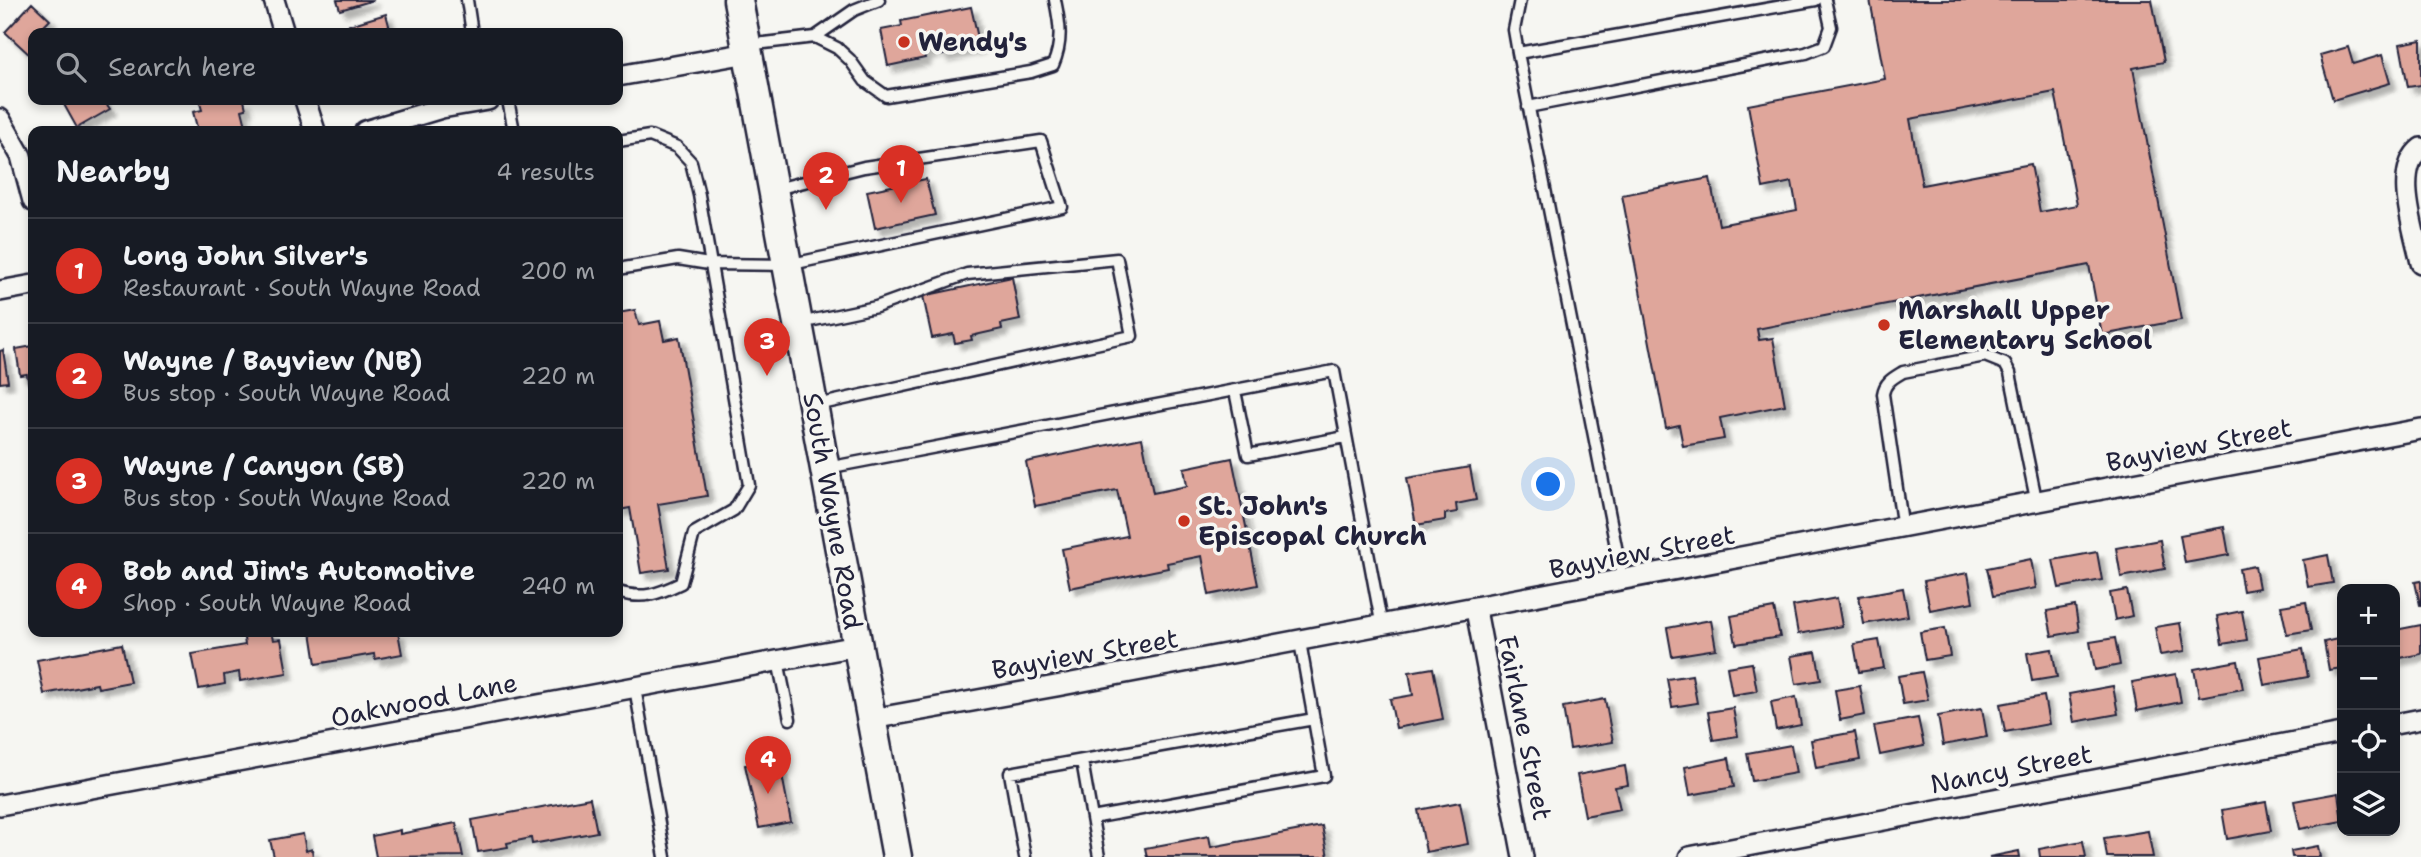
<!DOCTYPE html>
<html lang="en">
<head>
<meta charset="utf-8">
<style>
  body { margin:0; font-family:"Shantell Sans",sans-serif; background:#242831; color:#f1f3f6 }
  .controls { position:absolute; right:21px; bottom:21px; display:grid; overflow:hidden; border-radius:14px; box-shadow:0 4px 10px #0003 }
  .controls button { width:63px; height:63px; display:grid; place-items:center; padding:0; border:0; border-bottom:2px solid #363941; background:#171b24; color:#f1f3f6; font:35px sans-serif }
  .you { position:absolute; left:1549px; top:485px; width:24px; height:24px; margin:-18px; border:5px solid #fff; border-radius:50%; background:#1a73e8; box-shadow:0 0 0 10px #1a73e833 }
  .badge { display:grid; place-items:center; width:46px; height:46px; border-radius:50%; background:#d93025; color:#fff; font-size:23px; font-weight:700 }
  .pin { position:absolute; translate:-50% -58px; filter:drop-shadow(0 2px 4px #0008) }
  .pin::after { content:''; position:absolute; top:37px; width:24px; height:21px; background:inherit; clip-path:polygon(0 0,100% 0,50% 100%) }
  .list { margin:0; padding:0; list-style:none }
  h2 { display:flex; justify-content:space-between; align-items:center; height:91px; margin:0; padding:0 28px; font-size:30px }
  h2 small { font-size:23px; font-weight:400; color:#9ea1a6 }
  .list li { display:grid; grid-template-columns:46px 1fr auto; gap:21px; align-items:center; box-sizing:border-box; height:105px; padding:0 28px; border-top:2px solid #363941 }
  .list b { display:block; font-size:26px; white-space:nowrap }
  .list p { margin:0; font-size:23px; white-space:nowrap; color:#9ea1a6 }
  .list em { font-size:23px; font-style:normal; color:#9ea1a6 }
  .icon { flex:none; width:38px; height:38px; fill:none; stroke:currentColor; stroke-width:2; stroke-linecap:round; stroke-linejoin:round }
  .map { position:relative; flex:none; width:2421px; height:857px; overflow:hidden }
  .search { position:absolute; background:#171b24; box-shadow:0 4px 10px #0003; left:28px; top:28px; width:595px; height:77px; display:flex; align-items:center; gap:18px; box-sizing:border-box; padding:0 24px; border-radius:14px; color:#9ea1a6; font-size:26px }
  .panel { position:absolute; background:#171b24; box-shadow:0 4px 10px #0003; left:28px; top:126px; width:595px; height:511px; border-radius:14px }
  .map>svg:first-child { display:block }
  .building { fill:#dfa69b; stroke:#22223b; stroke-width:2; fill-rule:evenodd; filter:url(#shadow) }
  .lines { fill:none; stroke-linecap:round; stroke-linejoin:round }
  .lane-casing { stroke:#22223b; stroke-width:15 }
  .street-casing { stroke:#22223b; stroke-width:24 }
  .secondary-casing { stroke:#22223b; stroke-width:33 }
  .lane { stroke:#f6f6f2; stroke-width:10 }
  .street { stroke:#f6f6f2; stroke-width:19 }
  .secondary { stroke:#f6f6f2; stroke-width:28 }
  .poi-dot { fill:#c8321e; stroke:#f6f6f2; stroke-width:2.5 }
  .labels { text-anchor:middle; stroke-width:7; stroke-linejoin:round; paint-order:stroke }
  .poi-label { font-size:26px; font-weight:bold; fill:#22223b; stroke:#f6f6f2; text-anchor:start }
  .street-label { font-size:26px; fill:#22223b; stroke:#f6f6f2 }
</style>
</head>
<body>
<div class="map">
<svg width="2421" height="857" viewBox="0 0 2421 857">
  <defs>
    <filter id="shadow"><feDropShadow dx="6" dy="6" stdDeviation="2" flood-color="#0004"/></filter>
  </defs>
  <rect width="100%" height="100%" fill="#f6f6f2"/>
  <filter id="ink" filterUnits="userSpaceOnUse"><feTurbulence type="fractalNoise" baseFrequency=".0143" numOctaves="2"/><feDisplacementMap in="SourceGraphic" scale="14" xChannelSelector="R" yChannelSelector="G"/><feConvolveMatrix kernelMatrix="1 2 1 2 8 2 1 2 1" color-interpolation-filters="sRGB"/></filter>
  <g filter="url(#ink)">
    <path class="building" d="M337 0H374L340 10Z
      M1870 0H2152L2164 62 2133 68 2181 320 2102 335 2089 265 1757 329 1759 340 1773 338 1785 405 1720 418 1724 439 1683 446 1679 425 1666 428 1622 195 1710 178 1719 225 1797 210 1792 182 1763 188 1748 105 1885 79ZM2055 92 2077 205 2040 212 2031 164 1922 185 1910 119Z
      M32 3 50 20 41 29 45 33H33V58L5 32Z
      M971 7 980 47 942 55 941 49 924 53 925 58 888 66 881 30 902 26 901 21Z
      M386 14 391 33H345L343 27Z
      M2421 40V85L2408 87 2400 44Z
      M2348 47 2353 64 2382 55 2390 83 2333 100 2320 55Z
      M104 100 110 109 77 128 62 101Z
      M199 100H244L246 109 242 110 246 126 225 131H198L193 112 202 110Z
      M926 179 935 215 875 228 867 191Z
      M1012 277 1020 320 1001 324 1002 329 971 336 972 340 955 343 953 334 932 338 923 296Z
      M635 310 639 325 660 321 664 340 679 337 707 496 658 504 669 569 641 573 630 508 619 510 618 502V313Z
      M33 346V386L29 387 27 374 20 375 16 349Z
      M3 350 8 382 0 383V351Z
      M1142 438 1153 493 1187 486 1184 468 1232 458 1258 585 1209 595 1202 556 1167 563 1168 568 1070 588 1062 549 1127 536 1117 490 1035 506 1026 462Z
      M1470 467 1476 500 1456 504 1457 512 1445 514V520L1416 525 1407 478Z
      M2224 527 2229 555 2185 563 2180 535Z
      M2160 540 2165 569 2121 577 2116 548Z
      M2097 552 2102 580 2059 588 2053 560Z
      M2328 555 2333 583 2308 587 2303 560Z
      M2031 559 2036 588 1993 596 1987 568Z
      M2255 566 2259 588 2243 591 2239 569Z
      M1968 573 1973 602 1930 610 1924 581Z
      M2421 581V605H2420L2415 582Z
      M1903 588 1908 616 1864 624 1859 596Z
      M2127 590 2132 616 2115 620 2110 593Z
      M1837 598 1842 626 1798 634 1793 606Z
      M2306 602 2311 630 2287 634 2281 606Z
      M2075 606 2079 631 2052 636 2047 611Z
      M1774 608 1780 637 1736 644 1731 616Z
      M2242 611 2247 640 2222 644 2217 616Z
      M1711 620 1716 649 1672 656 1667 628Z
      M2180 623 2185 651 2160 655 2155 627Z
      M2421 625V654L2395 659V630Z
      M1945 628 1950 656 1925 660 1920 632Z
      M243 632H271L273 640 281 639 287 673 240 681 239 672 224 675 225 684 199 689 192 654 245 645Z
      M311 632H398L402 654 375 659 374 654 316 664Z
      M2115 638 2120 665 2095 670 2090 642Z
      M2342 638V668L2329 670 2324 642Z
      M1879 640 1884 668 1859 672 1854 644Z
      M122 644 130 682 98 688 97 684 44 694 37 660Z
      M2052 649 2057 677 2032 681 2027 653Z
      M2303 649 2308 677 2264 685 2259 657Z
      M1816 652 1821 680 1796 684 1791 656Z
      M2238 661 2243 689 2199 697 2194 669Z
      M1752 663 1757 691 1732 695 1727 667Z
      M1433 668 1443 719 1396 728 1390 699 1413 695 1409 672Z
      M1922 672 1928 700 1903 704 1898 676Z
      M2176 674 2181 702 2137 711 2132 682Z
      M1692 675 1697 703 1672 707 1667 679Z
      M1860 686 1865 715 1840 720 1835 690Z
      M2113 686 2118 714 2074 722 2069 694Z
      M2044 696 2049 724 2005 732 2000 704Z
      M1796 697 1801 725 1776 730 1771 702Z
      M1605 699 1613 742 1570 749 1563 707Z
      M1733 708 1738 736 1713 740 1708 712Z
      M1982 708 1987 737 1943 745 1938 716Z
      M1918 718 1924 746 1880 755 1874 726Z
      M1855 732 1860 760 1816 768 1811 740Z
      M1791 745 1796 773 1752 781 1747 753Z
      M1729 758 1734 787 1690 795 1685 767Z
      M779 759 791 822 759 828 745 765Z
      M1625 766 1628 785 1615 787 1620 809 1585 816 1577 775Z
      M2338 793 2342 821 2300 829 2294 801Z
      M590 798 597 832 532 844 531 838 507 843 508 847 478 852 472 820Z
      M1460 802 1468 844 1426 852 1418 810Z
      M2266 802 2271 831 2227 839 2222 810Z
      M456 823 463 856 376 857 372 836 400 830V834Z
      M1322 826 1328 857H1147L1145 848 1209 836 1211 847Z
      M2148 831 2153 857H2107L2104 838Z
      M303 834 306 851 312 849 313 857H274L270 840Z
      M2083 841 2086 857H2040L2039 849Z
      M2318 846 2320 857H2292L2291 851Z
      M2019 851 2020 857H1989Z"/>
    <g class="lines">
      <defs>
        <path id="lane" d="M467 0 472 33
          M1520 0 1514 30 1518 53 1623 582
          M815 37 854 10 879 0
          M747 45 815 37 837 48 850 60 865 81 886 96 1031 72 1053 65C1063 42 1060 24 1055 0
          M1518 53 1816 0
          M508 100 514 131
          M1528 107 1806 53 1824 46 1831 27 1825 0
          M618 141 650 136 677 147 691 162 699 195 749 485 734 510 694 533 681 583C658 594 643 600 618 592
          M618 269 678 259 709 264 787 265 1062 207 1041 141 864 167 776 189
          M800 323 876 307 967 274 1117 259 1132 336 817 405
          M1235 391 1248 455 1346 437
          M827 468 1334 371 1382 627
          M1903 529 1883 394C1885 382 1893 378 1903 372L1985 356 2005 364 2010 373 2037 504
          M778 661 790 719
          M635 688 665 857
          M1082 761 1092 818
          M1025 857 1010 773 1314 719
          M1099 857 1092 818 1324 776 1300 642"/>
        <path id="street" d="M274 0 284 33
          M618 76 748 53
          M305 100 315 131
          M0 119 21 156 33 201
          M365 131 442 108 488 100
          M2421 148C2392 170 2415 232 2421 263
          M0 291 33 285
          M1476 610 1523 857
          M872 719C1389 627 1905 530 2421 429
          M2395 724 2421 719
          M0 805 857 646
          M1689 857 2342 733"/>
        <path id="secondary" d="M738 0 897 857"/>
      </defs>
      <use href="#lane" class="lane-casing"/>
      <use href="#street" class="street-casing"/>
      <use href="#secondary" class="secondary-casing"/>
      <use href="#lane" class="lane"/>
      <use href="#street" class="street"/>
      <use href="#secondary" class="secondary"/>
    </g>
  </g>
  <g class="poi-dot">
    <circle cx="904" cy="42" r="7"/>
    <circle cx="1884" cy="325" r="7"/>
    <circle cx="1184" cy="521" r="7"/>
  </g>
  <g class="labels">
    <g class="poi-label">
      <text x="918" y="51">Wendy's</text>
      <text x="1898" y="319">Marshall Upper<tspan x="1898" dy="30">Elementary School</tspan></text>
      <text x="1198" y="515">St. John's<tspan x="1198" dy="30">Episcopal Church</tspan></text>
    </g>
    <g class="street-label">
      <text transform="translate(2199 445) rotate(-11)" y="9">Bayview Street</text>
      <text transform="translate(833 511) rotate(80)" y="9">South Wayne Road</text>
      <text transform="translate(1642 552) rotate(-11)" y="9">Bayview Street</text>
      <text transform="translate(1085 654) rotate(-10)" y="9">Bayview Street</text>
      <text transform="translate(424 700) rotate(-11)" y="9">Oakwood Lane</text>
      <text transform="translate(1525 728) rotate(79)" y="9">Fairlane Street</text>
      <text transform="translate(2011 769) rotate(-11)" y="9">Nancy Street</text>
    </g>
  </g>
</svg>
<div class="controls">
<button>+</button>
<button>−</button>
<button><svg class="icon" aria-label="locate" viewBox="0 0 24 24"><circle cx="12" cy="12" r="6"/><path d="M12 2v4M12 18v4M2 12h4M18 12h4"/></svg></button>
<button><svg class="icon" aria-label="layers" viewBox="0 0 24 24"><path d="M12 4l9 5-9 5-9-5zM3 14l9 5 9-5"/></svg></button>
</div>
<div class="you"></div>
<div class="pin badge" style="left:901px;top:203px">1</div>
<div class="pin badge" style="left:826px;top:210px">2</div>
<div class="pin badge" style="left:767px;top:376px">3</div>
<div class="pin badge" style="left:768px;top:794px">4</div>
<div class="search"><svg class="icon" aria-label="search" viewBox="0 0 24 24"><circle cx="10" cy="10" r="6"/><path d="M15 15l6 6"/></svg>Search here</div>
<section class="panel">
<h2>Nearby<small>4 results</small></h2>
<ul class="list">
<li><span class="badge">1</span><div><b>Long John Silver's</b><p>Restaurant · South Wayne Road</p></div><em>200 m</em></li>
<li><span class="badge">2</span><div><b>Wayne / Bayview (NB)</b><p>Bus stop · South Wayne Road</p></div><em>220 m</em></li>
<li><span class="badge">3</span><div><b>Wayne / Canyon (SB)</b><p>Bus stop · South Wayne Road</p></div><em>220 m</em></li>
<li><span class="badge">4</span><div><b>Bob and Jim's Automotive</b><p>Shop · South Wayne Road</p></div><em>240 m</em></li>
</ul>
</section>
</div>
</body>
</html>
